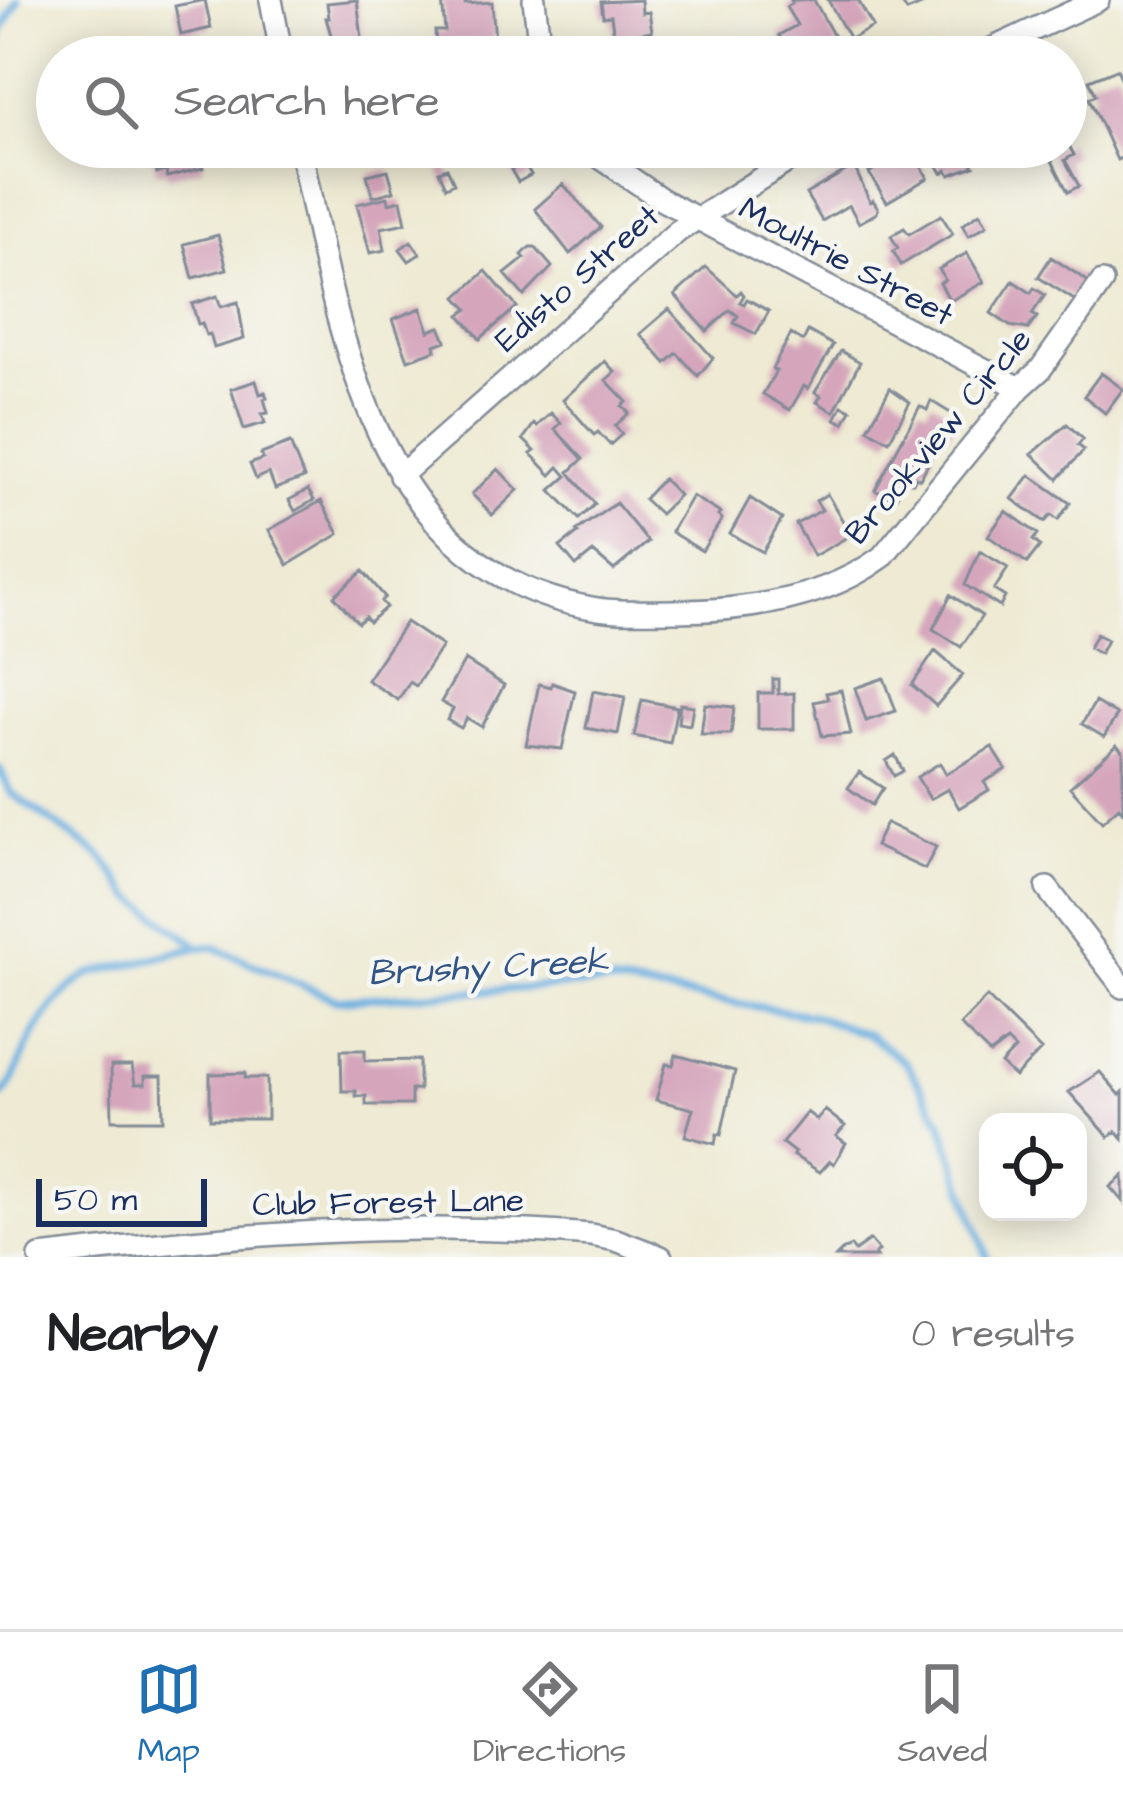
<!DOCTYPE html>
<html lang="en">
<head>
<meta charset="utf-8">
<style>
  body { margin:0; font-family:"Architects Daughter",sans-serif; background:#f6f6f6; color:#202124 }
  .controls { position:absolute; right:36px; bottom:36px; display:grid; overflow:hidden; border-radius:24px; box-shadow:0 6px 30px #0003 }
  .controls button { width:108px; height:108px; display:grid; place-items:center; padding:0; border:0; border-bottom:3px solid #e0e0e0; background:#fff; color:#202124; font:60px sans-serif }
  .scale { position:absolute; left:36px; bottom:30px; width:171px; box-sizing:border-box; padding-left:12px; border:6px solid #1b2f5e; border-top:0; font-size:33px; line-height:42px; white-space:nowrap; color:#1b2f5e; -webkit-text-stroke:9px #f6f6f2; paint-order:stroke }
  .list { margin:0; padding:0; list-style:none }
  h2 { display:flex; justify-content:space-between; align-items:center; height:156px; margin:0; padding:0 48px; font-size:51px }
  h2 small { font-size:39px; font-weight:400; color:#757577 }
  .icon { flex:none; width:66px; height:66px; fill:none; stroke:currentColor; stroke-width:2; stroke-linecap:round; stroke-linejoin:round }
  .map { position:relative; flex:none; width:1123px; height:1257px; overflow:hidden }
  .search { position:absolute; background:#fff; box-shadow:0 6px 30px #0003; left:36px; right:36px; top:36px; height:132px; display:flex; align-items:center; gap:30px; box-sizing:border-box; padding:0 42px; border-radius:66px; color:#757577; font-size:45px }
  .sheet { height:372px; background:#fff }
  nav { display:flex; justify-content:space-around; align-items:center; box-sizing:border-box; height:168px; border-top:3px solid #e0e0e0; background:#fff; font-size:33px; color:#757577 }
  nav a { display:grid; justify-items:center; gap:6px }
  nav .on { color:#1f6fb2 }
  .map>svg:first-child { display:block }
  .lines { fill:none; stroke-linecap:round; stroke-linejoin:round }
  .stream { stroke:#69aedf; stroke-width:8 }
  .building { fill:#d5a5bc }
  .minor-casing { stroke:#848c98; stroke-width:26 }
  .minor { stroke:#fff; stroke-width:21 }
  .labels { text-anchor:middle; stroke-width:9; stroke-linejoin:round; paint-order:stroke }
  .street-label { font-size:33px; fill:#1b2f5e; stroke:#f6f6f2 }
  .water-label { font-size:36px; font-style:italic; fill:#325585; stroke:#f6f6f2 }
</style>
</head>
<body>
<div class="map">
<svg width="1123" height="1257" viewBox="0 0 1123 1257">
  <rect width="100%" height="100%" fill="#f6f6f2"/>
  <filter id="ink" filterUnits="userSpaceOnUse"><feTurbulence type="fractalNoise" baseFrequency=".00833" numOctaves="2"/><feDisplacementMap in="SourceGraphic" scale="24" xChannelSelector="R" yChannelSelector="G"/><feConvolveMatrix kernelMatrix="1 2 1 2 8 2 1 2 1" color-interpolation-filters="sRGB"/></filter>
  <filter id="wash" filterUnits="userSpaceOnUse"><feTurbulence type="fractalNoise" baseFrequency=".004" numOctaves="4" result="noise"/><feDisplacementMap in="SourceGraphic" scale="48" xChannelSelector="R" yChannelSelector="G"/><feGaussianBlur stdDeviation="2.7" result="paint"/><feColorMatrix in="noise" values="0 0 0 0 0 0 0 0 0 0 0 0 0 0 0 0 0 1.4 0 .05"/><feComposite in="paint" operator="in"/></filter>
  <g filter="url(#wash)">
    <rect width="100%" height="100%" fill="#eeead3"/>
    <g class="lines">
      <path class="stream" d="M0 42 1 32 18 0
        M0 769 10 792 102 857 132 897 199 947H214L337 1000 610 983 815 1016 868 1035 906 1063 941 1121 987 1257
        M0 1096C13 1086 16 1071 23 1056 38 1023 59 993 89 974L199 947"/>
    </g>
    <g id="blocks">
      <path class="building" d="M205 0 211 28 181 35 175 6Z
        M357 0 362 38 333 42 326 18H329L327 3Z
        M442 0H464L465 4 492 2 495 41 436 45 435 31H445Z
        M641 0 642 13 649 12 652 31 614 37 611 16 603 17 601 2Z
        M791 0H814L839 46 819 57H792L779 35 797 25 786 7 792 3Z
        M828 0H858L873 27 850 39Z
        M900 0H933L907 11Z
        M229 45 232 57H184L183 55Z
        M1117 69 1123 82V157L1117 160 1089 98 1096 95 1089 80Z
        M1066 140 1074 155 1065 160 1079 186 1068 192 1047 151 1029 160 1023 147H1066Z
        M160 147H198L203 168 167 177 166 171 157 173 152 154 161 152Z
        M927 147H979L981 150 968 157 974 166 950 175 947 170 942 173Z
        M912 150 928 178 887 202 869 173 897 153 900 157Z
        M524 162 531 175 518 182 511 170Z
        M854 166 870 202 873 200 878 208 877 213 859 223 849 205 822 221 806 194Z
        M447 168 454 183 446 187 439 171Z
        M388 170 394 191 373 197 367 175Z
        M563 184 601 227 570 254 535 209Z
        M388 197 389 203 401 200 406 223 381 228 385 250 370 253 357 204Z
        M980 213 987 225 969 236 962 225Z
        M941 215 953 234 901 265 893 251 898 248 891 236 904 228 909 234Z
        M218 235 227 269 193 278 184 244Z
        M411 241 420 254 409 261 400 249Z
        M530 247H535L552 267 524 296 505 274 525 258 522 255Z
        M967 253 984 282 950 301 940 283 945 280 939 269Z
        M1051 257 1089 282 1076 301 1038 277Z
        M706 267 737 295 741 291 744 295 740 302 744 304 747 299 769 311 756 334 734 323 738 316 730 310 707 331 675 295Z
        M486 271 517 307 480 339 460 315 468 309 457 297Z
        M1013 281 1031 293 1034 288 1045 295 1032 314 1037 317 1028 329 1010 326 991 313Z
        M217 296 221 307 238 302 244 339 214 348 210 334 206 335 202 323 198 324 192 304Z
        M421 308 429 331 440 327 446 341 435 345 436 350 408 360 393 319Z
        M669 309 713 358 698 376 677 353 666 363 640 334Z
        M808 331 833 345 808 389 804 386 790 410 763 394 776 371 772 369 791 334 803 341Z
        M841 351 860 362 834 412 817 402 821 396 815 392Z
        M605 361 615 372 606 380 627 402 622 406 629 413 615 426 622 434 610 445 598 432 594 435 563 400Z
        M1101 373 1123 389 1105 413 1084 396Z
        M256 381 260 394 265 392 267 398 264 399 268 413 262 414 265 423 244 429 231 389Z
        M890 388 910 402 889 441 868 429Z
        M931 401 957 417 946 437 938 433 929 450 934 453 920 479 916 477 913 483 906 479 895 500 875 490 920 406 927 410Z
        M842 406 851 410 844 423 835 419Z
        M551 413 561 423 555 429 583 459 569 472 595 504 579 519 551 490 567 476 559 467 551 475 531 454 535 451 523 439 534 424 537 426Z
        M1067 424 1083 439 1078 445 1084 450 1058 479 1032 454Z
        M290 443 304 478 275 489 269 473 256 479 250 464 263 459 261 454Z
        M498 469 518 490 492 515 472 494Z
        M1030 475 1070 503 1058 520 1051 515 1045 522 1012 499Z
        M663 479 679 495 660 514 644 499Z
        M308 490 314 500 295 511 289 500Z
        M827 494 851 535 814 556 796 524 822 510 816 501Z
        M692 496 720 513 718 516 722 519 702 551 671 532Z
        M750 498 782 519 763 552 730 534Z
        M321 501 339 534 288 565 269 530Z
        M616 503 648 542 614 570 593 552 576 566 560 547 578 533 576 531Z
        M1006 511 1038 534 1033 540 1040 546 1027 563 988 536Z
        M980 551 1008 568 994 590 1005 597 1000 607 965 585Z
        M363 571 385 597 381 601 386 607 369 622 365 617 358 623 334 596Z
        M951 595 982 616 961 647 933 629Z
        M406 622 442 646 416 686 410 682 398 700 367 680Z
        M1096 634 1107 640 1100 654 1089 648Z
        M935 651 963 675 936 706 912 685Z
        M465 660 504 685 482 727 467 718 461 728 447 720 453 709 441 702Z
        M884 678 896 711 866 721 855 688Z
        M773 679H778V694L794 693V729H758V693H773Z
        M552 683 575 691 562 749 526 745 539 684 551 687Z
        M841 690 851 734 822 736 814 702 828 699 826 693Z
        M593 691 625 697 618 734 586 728Z
        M642 700 677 707 670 743 634 736Z
        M1095 702 1117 715 1104 737 1082 724Z
        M680 704 693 706 690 725 678 723Z
        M705 704 734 707 731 734H701Z
        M1117 745 1123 752V812L1119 807 1102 822 1070 787Z
        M992 747 1006 769 984 782 989 790 959 808 948 789 930 799 917 777 940 763 946 774Z
        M895 755 903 771 894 776 886 761Z
        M859 772 883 788 872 805 848 788Z
        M886 823 936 847 925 869 875 846Z
        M987 997 1041 1050 1015 1077 1001 1064 1015 1049 1007 1041 990 1054 960 1025Z
        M341 1050H365V1061L419 1060V1090H411V1105H366V1096H356V1091H342Z
        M676 1055 735 1071 721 1135 717 1134 715 1144 685 1136 693 1109 656 1100 666 1064 673 1065Z
        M111 1066H132L135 1084H145V1076H162L163 1120H112Z
        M1100 1072 1120 1095 1123 1092V1139L1116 1131 1109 1137 1069 1092Z
        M245 1073V1078H267V1119H210V1074Z
        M825 1110 845 1126 836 1136 846 1143 834 1164 830 1161 820 1172 793 1155 795 1153 782 1143 807 1112 817 1120Z
        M1123 1176V1202L1110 1187Z
        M870 1240 879 1251 875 1254 877 1257H836L844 1249 851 1246 855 1251Z"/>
    </g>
  </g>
  <g filter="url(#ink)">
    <use href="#blocks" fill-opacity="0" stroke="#848c98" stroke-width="3"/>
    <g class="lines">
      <defs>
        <path id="minor" d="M271 0 282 57
          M534 0 541 57
          M974 57 1098 0
          M300 147C338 327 372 570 592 608 618 613 647 611 674 611 746 611 824 600 882 557L1020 388 1040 370 1102 282
          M585 147 664 201 1020 388
          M400 476 678 231 810 147
          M1047 888 1123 987
          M40 1257C223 1235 407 1220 591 1235L616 1240 661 1257"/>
      </defs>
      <use href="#minor" class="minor-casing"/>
      <use href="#minor" class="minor"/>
    </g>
  </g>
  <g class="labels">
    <g class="street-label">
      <text transform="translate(847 260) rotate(28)" y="12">Moultrie Street</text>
      <text transform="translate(576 277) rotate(-41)" y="12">Edisto Street</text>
      <text transform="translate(937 435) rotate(-50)" y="12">Brookview Circle</text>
      <text transform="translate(388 1201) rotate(-1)" y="12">Club Forest Lane</text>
    </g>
    <g class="water-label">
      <text transform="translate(488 965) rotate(-3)" y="13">Brushy Creek</text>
    </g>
  </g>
</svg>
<div class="controls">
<button><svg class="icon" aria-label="locate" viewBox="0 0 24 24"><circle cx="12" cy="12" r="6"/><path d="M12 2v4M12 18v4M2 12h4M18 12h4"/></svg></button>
</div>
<div class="scale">50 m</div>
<div class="search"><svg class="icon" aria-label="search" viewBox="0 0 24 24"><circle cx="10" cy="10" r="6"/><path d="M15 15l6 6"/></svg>Search here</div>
</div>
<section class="sheet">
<h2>Nearby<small>0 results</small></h2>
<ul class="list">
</ul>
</section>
<nav>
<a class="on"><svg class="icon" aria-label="map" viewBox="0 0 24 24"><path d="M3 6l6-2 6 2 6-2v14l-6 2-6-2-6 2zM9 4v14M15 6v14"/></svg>Map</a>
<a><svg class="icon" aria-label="directions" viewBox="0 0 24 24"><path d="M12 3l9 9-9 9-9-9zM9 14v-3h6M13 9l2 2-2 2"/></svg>Directions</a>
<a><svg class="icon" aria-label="saved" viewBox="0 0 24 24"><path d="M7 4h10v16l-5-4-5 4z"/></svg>Saved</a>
</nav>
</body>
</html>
